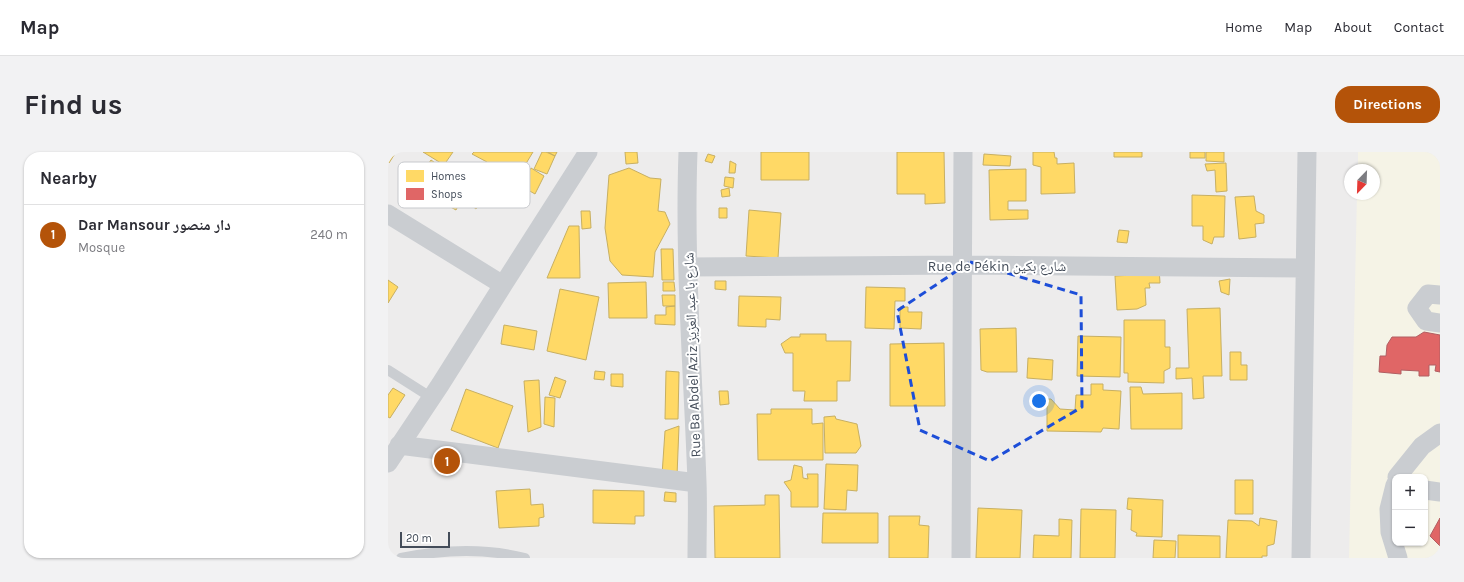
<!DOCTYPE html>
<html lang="en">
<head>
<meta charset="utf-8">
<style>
  body { margin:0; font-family:Karla,"Noto Naskh Arabic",sans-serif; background:#f2f2f3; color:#2b2b33 }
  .controls { position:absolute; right:12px; bottom:12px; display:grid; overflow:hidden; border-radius:8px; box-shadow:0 1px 3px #0004 }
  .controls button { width:36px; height:36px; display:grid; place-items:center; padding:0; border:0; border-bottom:1px solid #e1e1e2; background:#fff; color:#2b2b33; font:20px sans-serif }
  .compass { position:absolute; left:956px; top:12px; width:36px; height:36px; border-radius:50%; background:#fff; box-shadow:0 1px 3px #0004; rotate:203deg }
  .scale { position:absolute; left:12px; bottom:10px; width:50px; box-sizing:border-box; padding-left:4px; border:2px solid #434c59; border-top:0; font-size:11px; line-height:14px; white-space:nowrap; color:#434c59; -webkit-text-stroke:3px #fff; paint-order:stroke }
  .you { position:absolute; left:651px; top:249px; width:14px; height:14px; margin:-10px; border:3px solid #fff; border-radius:50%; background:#1a73e8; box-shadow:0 0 0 6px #1a73e833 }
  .badge { display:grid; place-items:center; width:26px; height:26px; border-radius:50%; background:#b45309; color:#fff; font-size:13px; font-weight:700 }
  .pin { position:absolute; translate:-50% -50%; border:2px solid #fff; box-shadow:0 1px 4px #0006 }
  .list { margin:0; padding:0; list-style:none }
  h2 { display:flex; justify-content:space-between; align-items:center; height:52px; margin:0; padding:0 16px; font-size:17px }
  h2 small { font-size:13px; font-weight:400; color:#7c7c81 }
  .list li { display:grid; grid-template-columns:26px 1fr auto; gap:12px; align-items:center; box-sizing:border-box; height:60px; padding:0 16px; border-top:1px solid #e1e1e2 }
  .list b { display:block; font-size:15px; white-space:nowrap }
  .list p { margin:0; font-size:13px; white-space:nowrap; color:#7c7c81 }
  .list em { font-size:13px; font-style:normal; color:#7c7c81 }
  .map { position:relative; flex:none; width:1052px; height:406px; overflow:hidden; border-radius:16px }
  header { display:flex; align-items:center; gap:24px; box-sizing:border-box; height:56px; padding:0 20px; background:#fff; border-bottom:1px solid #e1e1e2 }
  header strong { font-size:19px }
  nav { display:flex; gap:22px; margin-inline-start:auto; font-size:14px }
  .intro { display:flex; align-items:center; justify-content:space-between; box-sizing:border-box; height:96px; padding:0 24px }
  h1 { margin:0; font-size:28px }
  .button { padding:10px 18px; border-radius:16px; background:#b45309; color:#fff; font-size:14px; font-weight:700 }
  main { display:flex; gap:24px; padding:0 24px }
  aside { flex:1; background:#fff; border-radius:16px; box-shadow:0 1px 3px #0004 }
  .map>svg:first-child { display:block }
  .commercial { fill:#f5f3e6; fill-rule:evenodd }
  .homes { fill:#ffd966; stroke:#c7af62 }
  .shops { fill:#e06666; stroke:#b15e62 }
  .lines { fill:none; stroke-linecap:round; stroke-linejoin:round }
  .service { stroke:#cacdd1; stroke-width:10 }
  .minor { stroke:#cacdd1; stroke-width:19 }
  .marked { fill:none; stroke:#1d4ed8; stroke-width:3; stroke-dasharray:8 5; stroke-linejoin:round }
  .labels { text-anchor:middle; stroke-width:4; stroke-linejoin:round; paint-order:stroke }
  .street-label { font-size:14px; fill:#434c59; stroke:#fff }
  .key { fill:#fff; stroke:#c7c9cd; stroke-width:1 }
  .key-label { font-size:11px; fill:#434c59 }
</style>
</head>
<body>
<header>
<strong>Map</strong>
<nav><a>Home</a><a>Map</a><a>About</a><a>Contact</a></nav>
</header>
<div class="intro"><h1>Find us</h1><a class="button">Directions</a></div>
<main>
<aside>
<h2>Nearby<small></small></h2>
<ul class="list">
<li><span class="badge">1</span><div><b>Dar Mansour دار منصور</b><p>Mosque</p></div><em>240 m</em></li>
</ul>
</aside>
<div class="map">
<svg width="1052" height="406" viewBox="0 0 1052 406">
  <rect width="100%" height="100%" fill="#edecec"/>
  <path class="commercial" d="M970 0H1052V406H961L969 42H986V18H970ZM1007 325H1037V391H1007Z"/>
  <path class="homes" d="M0 0H8L1 11 0 10Z
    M35 0H65L56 13Z
    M86 0H145L122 38 93 20 99 10 84 2Z
    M154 0H158L167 4 159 22 146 17Z
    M160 0H169L167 4Z
    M237 0H249L250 11 238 12Z
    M373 0H421V28H373Z
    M509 0H556L557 51 537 52V42H509Z
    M645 0H666L667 6H669V12L686 11 687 41 653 42V15L645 13Z
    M726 0H754V5H726Z
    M802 0H817V6H802Z
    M818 0H836V10L818 9Z
    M320 2 327 4 324 11 317 9Z
    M596 2 623 4 622 14 595 13Z
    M43 8 66 24 44 55 21 39Z
    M342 9 348 12 347 21H341Z
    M838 11 839 39 828 40 827 18 819 19 817 12Z
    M143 16 156 24 147 42 133 34Z
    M241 16 262 26 273 27 270 59 277 60 282 72 267 100 265 125 234 123 222 109 217 76 221 23Z
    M638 17V49H620V58H640V67L602 68 601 18Z
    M337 25 346 26 345 36 336 34Z
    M341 36 342 44 334 45 333 38Z
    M86 39 96 47 88 57 78 49Z
    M62 42 73 48 68 58 57 52Z
    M804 43 837 44 836 85H826L824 92 815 88V74H804Z
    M866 44 868 59 876 63V71L867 72 868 85 851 87 847 45Z
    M331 56H339V66H331Z
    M361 58 393 61 390 106 358 104Z
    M193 59H202L203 76 194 77Z
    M181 74H191L192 126H159Z
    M731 78 741 79 739 91 729 90Z
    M273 97H285L286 128H274Z
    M771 115 772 131H761L762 136H757L758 153 749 157 729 158 727 124 745 123Z
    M842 127 841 143 833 140 831 129Z
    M0 128 10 135 0 151Z
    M327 129H338V138L327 137Z
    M258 130 259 166H221L220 131Z
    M275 130H286L287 139H275Z
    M478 135 517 136V149H507L506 177 477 176Z
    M172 137 211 145 198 208 159 199Z
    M274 143H287V154H275Z
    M351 144 393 145 392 168 378 167V175L350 174Z
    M287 154V173L267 172V163H278V155Z
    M512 155H520V160H534L533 177 512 176Z
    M832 156 834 224H815L816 246 805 247 804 226 788 227V216H801L799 157Z
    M736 168H777V195H782V216L776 219V231L740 230V221H736Z
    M116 173 149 179 146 198 113 192Z
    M628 176 629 220H599L593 218 592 177Z
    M412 182H438V189H463L462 229H449V249H416L417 239H405V201H397L393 192 403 185H412Z
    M690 184 733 185 732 225 689 224Z
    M556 191 557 254H502V192Z
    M842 200H853V213H859V228H842Z
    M640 206 665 208 664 228 639 226Z
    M207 219 217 220 216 228 206 227Z
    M278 219 291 220 290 267H277Z
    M223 222H235V235L223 234Z
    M167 225 178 229 172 246 161 243Z
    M151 228 153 275 140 280 136 229Z
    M703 232H715V238L733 239 731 277 715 276 713 280 659 279V247H663L672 257 687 258 688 243H703Z
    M742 235H753L755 242 794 241V277H743Z
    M5 236 17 243 2 266 0 265V243Z
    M78 237 125 254 110 296 63 278Z
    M331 239H340L341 252 332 253Z
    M157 245 167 246 166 275 156 272Z
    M383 257H424V272L435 271V308H370L369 262H383Z
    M447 264 448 267 469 272 473 294 468 301H437L436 265Z
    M291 274 289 324 274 323 277 279Z
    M438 312 470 313 469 339 459 338 458 358 436 357Z
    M406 313 414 315 415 326 420 327 419 322H430V355H403V340L396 330 403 328Z
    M847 328H865V362H847Z
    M142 337 143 353 155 352 156 365 151 366V374L111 376 108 339Z
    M205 338 256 339V364H247V372L205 371Z
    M277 340 288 341V350L276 349Z
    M377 343H391L392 406H327L326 354 377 353Z
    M740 346 775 348 774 385 748 384 749 381 743 378 744 358 739 357Z
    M590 356 634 358 632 406H588Z
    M693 357 728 358 727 406H692Z
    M435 361H490V391H434Z
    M501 364H532L531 373 541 374 540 406H501Z
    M872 366 889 369 886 392 879 394V404H874V406H838L840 368 864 369 871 374Z
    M671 367 684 368 683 406H645L646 383 671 384Z
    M790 383 832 384V406H790Z
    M766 388 788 389 787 406H765Z"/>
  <path class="shops" d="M1036 180 1052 183V220L1047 219 1048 213H1041V224H1031V219L1013 218V222L991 220 992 204H998L999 193 1004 185H1028Z
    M1052 366V394L1042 384Z"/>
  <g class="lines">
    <path class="service" d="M0 218 44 246
      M13 406C53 398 97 396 137 406"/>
    <path class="minor" d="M300 0C296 110 305 220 309 330 310 355 309 381 309 406
      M0 62 115 133
      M300 115 575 113 917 116
      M1052 143 1040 142 1029 156 1038 169 1052 171
      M11 293 309 331
      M0 311 52 233 115 133 200 0
      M1009 325 1034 294 1052 281
      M1007 333 1001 357 1002 380 1010 406
      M1037 338 1052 340
      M573 406 575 0
      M913 406 919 0"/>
  </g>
  <path class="marked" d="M582 110 693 143 694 255 602 309 532 278 509 159Z"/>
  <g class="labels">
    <g class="street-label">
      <text x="609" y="119">Rue de Pékin شارع بكين</text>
      <text transform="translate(304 203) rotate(-92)" y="5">Rue Ba Abdel Aziz شارع با عبد العزيز</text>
    </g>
  </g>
  <rect x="10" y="10" width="132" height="46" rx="6" class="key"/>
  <rect x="18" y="18" width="18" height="12" fill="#ffd966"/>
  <rect x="18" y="36" width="18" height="12" fill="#e06666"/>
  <g class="key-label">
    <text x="43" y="28">Homes</text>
    <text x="43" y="46">Shops</text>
  </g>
</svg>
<div class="controls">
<button>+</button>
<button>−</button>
</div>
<svg class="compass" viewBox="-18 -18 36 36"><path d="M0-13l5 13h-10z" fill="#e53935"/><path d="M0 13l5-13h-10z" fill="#7c7c81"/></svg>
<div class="scale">20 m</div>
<div class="you"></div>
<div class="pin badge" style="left:59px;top:309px">1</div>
</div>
</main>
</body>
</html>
